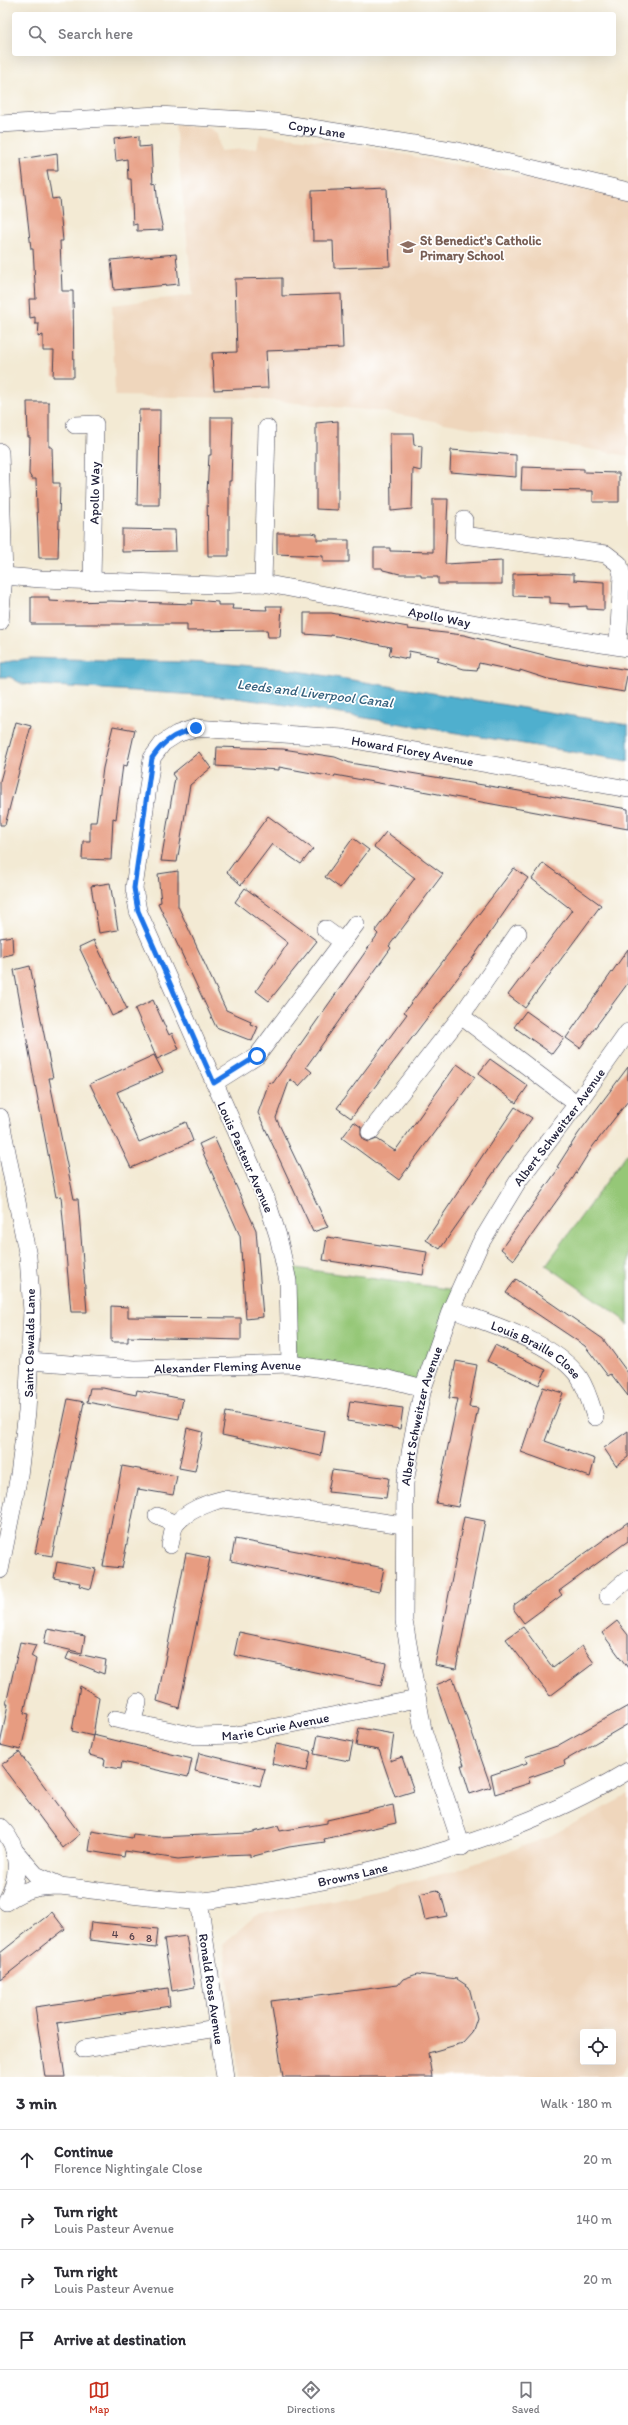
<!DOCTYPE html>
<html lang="en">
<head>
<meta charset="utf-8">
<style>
  body { margin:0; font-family:Itim,sans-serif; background:#f7f7f7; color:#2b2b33 }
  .controls { position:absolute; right:12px; bottom:12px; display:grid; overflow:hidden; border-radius:4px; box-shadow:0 4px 16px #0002 }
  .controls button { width:36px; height:36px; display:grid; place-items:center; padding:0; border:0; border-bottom:1px solid #e1e1e2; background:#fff; color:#2b2b33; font:20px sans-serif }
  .stop { position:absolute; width:12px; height:12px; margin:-9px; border:3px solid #1a73e8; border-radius:50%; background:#fff }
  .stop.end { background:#1a73e8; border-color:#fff; box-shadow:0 1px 4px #0008 }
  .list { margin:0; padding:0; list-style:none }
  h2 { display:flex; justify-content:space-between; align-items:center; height:52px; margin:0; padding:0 16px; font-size:17px }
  h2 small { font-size:13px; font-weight:400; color:#7c7c81 }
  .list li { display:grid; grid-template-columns:26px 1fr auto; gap:12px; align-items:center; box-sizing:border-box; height:60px; padding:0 16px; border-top:1px solid #e1e1e2 }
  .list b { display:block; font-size:15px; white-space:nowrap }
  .list p { margin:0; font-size:13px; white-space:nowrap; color:#7c7c81 }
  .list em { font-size:13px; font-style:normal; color:#7c7c81 }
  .icon { flex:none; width:22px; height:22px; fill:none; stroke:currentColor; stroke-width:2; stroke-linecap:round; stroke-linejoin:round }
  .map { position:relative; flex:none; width:628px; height:2077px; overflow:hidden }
  .search { position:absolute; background:#fff; box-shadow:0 4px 16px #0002; left:12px; right:12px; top:12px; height:44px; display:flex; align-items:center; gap:10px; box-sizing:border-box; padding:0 14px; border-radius:4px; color:#7c7c81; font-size:15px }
  .sheet { height:292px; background:#fff }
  nav { display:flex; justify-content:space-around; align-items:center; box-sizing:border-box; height:56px; border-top:1px solid #e1e1e2; background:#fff; font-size:11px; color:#7c7c81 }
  nav a { display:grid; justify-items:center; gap:2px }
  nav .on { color:#c8321e }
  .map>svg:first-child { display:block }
  .built { fill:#efd6bc; fill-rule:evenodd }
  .green { fill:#95c777; stroke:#5c7459 }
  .water { fill:#4fafce; stroke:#386884 }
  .building { fill:#e79c81 }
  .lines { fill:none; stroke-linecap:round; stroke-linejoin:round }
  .minor-casing { stroke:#414052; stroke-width:18 }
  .minor { stroke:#fff; stroke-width:17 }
  .route { stroke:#1a73e8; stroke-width:5 }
  .labels { text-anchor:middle; stroke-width:3.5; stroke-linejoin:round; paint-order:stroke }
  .number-label { font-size:11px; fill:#53404c }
  .street-label { font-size:13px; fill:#22223b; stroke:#fff }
  .education-label { font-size:13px; font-weight:bold; fill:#785e54; stroke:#fff; text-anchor:start }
  .water-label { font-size:14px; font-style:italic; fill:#36617d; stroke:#fff }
</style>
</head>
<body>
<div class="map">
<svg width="628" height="2077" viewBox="0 0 628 2077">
  <rect width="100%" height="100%" fill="#fff"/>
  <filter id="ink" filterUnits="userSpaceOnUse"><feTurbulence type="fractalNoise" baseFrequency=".025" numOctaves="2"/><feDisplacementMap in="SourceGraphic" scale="8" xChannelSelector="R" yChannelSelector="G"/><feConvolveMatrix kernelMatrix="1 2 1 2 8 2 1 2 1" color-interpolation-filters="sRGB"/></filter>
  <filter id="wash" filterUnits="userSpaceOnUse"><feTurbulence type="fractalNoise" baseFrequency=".012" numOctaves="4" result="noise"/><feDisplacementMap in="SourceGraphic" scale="16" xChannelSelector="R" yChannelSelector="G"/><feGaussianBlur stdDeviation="0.9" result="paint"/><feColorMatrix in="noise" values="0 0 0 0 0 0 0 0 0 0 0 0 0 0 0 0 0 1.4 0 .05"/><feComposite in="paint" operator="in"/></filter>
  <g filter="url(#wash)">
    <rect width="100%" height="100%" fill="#f3ead4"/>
    <path class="built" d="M175 125 209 128 217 133 220 151 257 148 260 134 349 144 628 198V456L384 412 248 398 115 396 112 305 193 295Z
      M628 1795V2065L619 2077H239L223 1944 256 1915 352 1896 454 1871 546 1838ZM583 2032H613V2062H583Z"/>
    <path class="green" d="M628 1152V1326L622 1318 546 1265Z
      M288 1267 456 1290 422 1384 296 1361Z"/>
    <path class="water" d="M29 658 217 663 285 669 628 725V761L286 705 230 697 22 684 10 677H0V663Z"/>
    <g id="blocks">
      <path class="building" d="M139 136V147L151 146 153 184 156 183 158 207 163 230 137 231V224L133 225 131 179H128L127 159 116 161 114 139Z
        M57 153 58 170H47L52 199 59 198 63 241H60L62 291H73L74 377H53L54 351H43V335L38 337 39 324H35V317L30 318 29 299H36L33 249H31L21 159Z
        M387 188 390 266 334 268 333 241H313L312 191Z
        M176 254 179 284 114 290 111 260Z
        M282 278V296L341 294 343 348 266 351 268 388 214 390 212 353 237 352 235 279Z
        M27 402H49V447H52L53 483H60L58 558H39L36 479H32L29 474 30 437H28Z
        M139 410H160L159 505H137Z
        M211 417H233L231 481H229V556H208L207 493 209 455H211Z
        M338 421V510L316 509V423Z
        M390 433H413L414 445 422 446 421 471 413 469 412 509 391 511Z
        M451 450 516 455V477L450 472Z
        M522 467 584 469V472L619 473V502H593V491L521 490Z
        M433 499H448L445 564 502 561V584H438V577H421V574H400L383 570 382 568H374V548H390V551L433 552Z
        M122 529 175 530 176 551 122 552Z
        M277 533H311L317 534V540H349V562H323V556L277 554Z
        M550 573 574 574V580L604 582V610L587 609V606L569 607V604L550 603V597L513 596V574Z
        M31 597H49V601L70 602 111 601 193 604 192 600 218 602V605H233L232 609 267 610 266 606H282L280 637H268L267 630 187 631V624H31Z
        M304 613H331L408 627V629L464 635 556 658 628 670 624 692 548 679 520 670V672L479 663 477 670 464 669 437 661 439 657 409 651 408 659 389 655 391 647 331 635V636L304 634Z
        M16 722 31 726 5 825H0V781Z
        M113 726 135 730 127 766 123 765 116 819 113 818 111 860 82 859 83 841H90V822H96L103 768Z
        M217 747 283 749 335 757 350 763 628 809V829L335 775 334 777 279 767V770L216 766Z
        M199 752 211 768 190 785 177 862 161 861 175 778 172 774Z
        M268 816 313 849 301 864 272 844 241 885 227 872Z
        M386 832 443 874 389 946 391 948 306 1067 312 1072 299 1086 290 1079 276 1118 328 1227 313 1232 258 1113 269 1082 273 1083 378 934 375 931 415 878 374 847Z
        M353 838 369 850 340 888 325 877Z
        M543 863 601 905 525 1008 508 995 572 910 532 879Z
        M514 868 528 878 472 959 351 1118 337 1108 407 1014 404 1012Z
        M178 871V906L226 1010 251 1021 250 1024 258 1027 252 1041 216 1027 158 903 161 902 158 874Z
        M110 883 118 930 99 933 91 886Z
        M245 888 317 941 269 1001 256 991 288 943 235 902Z
        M12 936 13 954 0 957V938Z
        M94 940 127 1009 112 1016 79 947Z
        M628 949V983L580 1048 566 1038Z
        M30 966 53 1078H49L74 1199H78L87 1312H71L61 1196 56 1197 14 970Z
        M153 1000 169 1035 172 1033 179 1049 157 1059 135 1009Z
        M526 1011 564 1038 552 1054 514 1027Z
        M154 1055 163 1072 117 1092 139 1142 186 1122 193 1141 131 1168 90 1084Z
        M490 1059 528 1086 516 1103 478 1074Z
        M457 1064 475 1077 399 1180 342 1138 354 1122 361 1127V1135L364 1140 369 1142 377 1139 395 1151Z
        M628 1067V1101L593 1146 573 1178 514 1260 501 1249 559 1168 557 1167 578 1134Z
        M515 1107 532 1118 440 1249 426 1240Z
        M214 1137 256 1230 263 1317 246 1319 240 1236 199 1144Z
        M327 1237 427 1252 423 1275 323 1260Z
        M516 1279 603 1339 628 1373V1396L611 1374 608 1376 585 1346 506 1293Z
        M111 1306 128 1307V1317L241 1318V1340L128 1337V1342H111Z
        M495 1345 546 1370 539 1385 487 1361Z
        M456 1361 477 1365 469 1407 478 1408 458 1507 436 1503 458 1399 449 1398Z
        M543 1387 563 1393 545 1441 595 1459 590 1477 521 1452Z
        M90 1388H103L136 1395 137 1390 183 1399 179 1419 87 1402Z
        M68 1399 84 1402 52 1556 35 1553Z
        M350 1401 403 1408 400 1429 347 1421Z
        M226 1412 325 1431 321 1456 222 1435Z
        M187 1428 203 1432 195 1471 179 1468Z
        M628 1431V1457L616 1466 604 1448Z
        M122 1466 177 1476 173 1495 138 1489 122 1568 103 1566Z
        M332 1470 389 1478 386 1498 328 1492Z
        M464 1517 485 1521 456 1669 435 1665Z
        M628 1522V1541L559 1591 562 1595 524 1623 514 1610V1605Z
        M235 1539 384 1568 379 1592 231 1561Z
        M186 1553 210 1558 179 1708 157 1701Z
        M57 1562 96 1569 91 1589 79 1586 80 1583 54 1578Z
        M617 1621 628 1635V1668L602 1633Z
        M523 1627 553 1668 582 1646 594 1663 550 1696 506 1639Z
        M47 1629 85 1636 82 1653 44 1644Z
        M239 1632 386 1663 381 1686 234 1655Z
        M20 1642 36 1645 31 1656 36 1659 24 1713 29 1714 21 1750 0 1745 8 1704H6Z
        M69 1652 106 1660 104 1674 66 1659Z
        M453 1678 491 1787 470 1794 461 1765H464L436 1685Z
        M80 1686 99 1697 93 1736 72 1731Z
        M628 1706V1724L564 1761 565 1765 528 1778 530 1783 495 1794 491 1775 527 1763 525 1757 557 1746Z
        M359 1728 394 1734 390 1761 402 1757 414 1791 395 1797 379 1750 356 1746Z
        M93 1735 192 1759 188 1777 122 1762 121 1769 104 1766 105 1759 89 1755Z
        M318 1735 353 1742 349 1761 314 1754Z
        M276 1744 311 1751 307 1771 272 1764Z
        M19 1752 80 1834 63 1848 1 1765Z
        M199 1753 265 1769 260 1786 195 1771Z
        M393 1805 396 1823 324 1839 325 1842 289 1847 250 1857V1854L222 1855 178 1859 125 1851 124 1857 89 1851 92 1831 132 1838 133 1834 159 1837 249 1833 278 1826 280 1831 327 1823V1820Z
        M437 1890 441 1894 447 1916 425 1920 419 1894Z
        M52 1912 65 1929 0 1980V1953Z
        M91 1922 158 1929 156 1948 89 1940Z
        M186 1936 195 1987 172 1991 164 1939Z
        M417 1974 457 1979 469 1987 477 2018 472 2033 463 2043 428 2053 432 2077H283L271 2001 398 1985 403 1979Z
        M168 1988 170 2006 57 2023 65 2077H45L35 2007Z"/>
    </g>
  </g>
  <g filter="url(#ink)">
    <use href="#blocks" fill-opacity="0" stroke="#414052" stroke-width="1"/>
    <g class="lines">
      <defs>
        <g id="minor">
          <path id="s1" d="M0 124 158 115 267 121 458 151 628 191"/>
          <path d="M75 425 95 424 92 581"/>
          <path d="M0 452 4 576 0 622"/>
          <path d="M464 520 463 535 606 554 619 564 622 575 618 645"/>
          <path id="s2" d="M4 576 41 579 218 585 263 583 499 628 628 648"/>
          <path d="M263 583 267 428"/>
          <path d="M325 929 343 942"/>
          <path d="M461 1016 577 1104"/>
          <path d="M214 1083 257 1056 356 924"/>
          <path d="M0 1117 28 1257 32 1311 27 1412 19 1475 0 1570"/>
          <path d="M370 1132 461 1016 518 933"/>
          <path id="s3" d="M451 1309C491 1325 553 1341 579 1377 587 1389 591 1404 595 1417"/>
          <path id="s4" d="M30 1361 135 1369 290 1364 389 1379 423 1388"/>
          <path id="s5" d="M290 1364 288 1281 278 1236 266 1198 138 911 134 888 152 758 163 743 177 734 195 728 343 738 628 789"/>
          <path d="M157 1516 176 1524"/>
          <path d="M170 1545C172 1539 172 1529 176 1524 186 1511 209 1502 224 1499L403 1525"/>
          <path d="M608 1596 628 1579"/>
          <path id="s6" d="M115 1719 196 1736 236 1735 417 1699"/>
          <path d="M132 1723 138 1702"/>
          <path d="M0 1827C21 1847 20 1878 6 1902"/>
          <path id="s7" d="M462 1847 423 1730 404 1621 405 1483 413 1436 423 1388 451 1309 480 1244 518 1181 577 1104 628 1032"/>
          <path d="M14 1850 36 1875 57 1884"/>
          <path id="s8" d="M7 1901C25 1889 38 1886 60 1886 106 1891 153 1900 198 1901 208 1901 219 1899 228 1897 251 1894 274 1890 297 1886 413 1864 526 1832 628 1771"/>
          <path id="s9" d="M199 1901 225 2077"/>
          <path d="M84 2049 217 2028"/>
        </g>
      </defs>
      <use href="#minor" class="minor-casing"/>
      <use href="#minor" class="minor"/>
    </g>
  </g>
  <g class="lines" filter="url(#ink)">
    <path class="route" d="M196 728C174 735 165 739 152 758L134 888 138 911 214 1083 257 1056"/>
  </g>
  <defs>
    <symbol id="school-bare" viewBox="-9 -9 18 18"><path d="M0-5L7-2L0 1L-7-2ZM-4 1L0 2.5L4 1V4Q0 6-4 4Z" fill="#8d6e63" stroke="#fff" stroke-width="2.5" paint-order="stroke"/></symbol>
  </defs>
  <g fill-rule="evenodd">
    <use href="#school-bare" x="397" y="236" width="22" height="22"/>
  </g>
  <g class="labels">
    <g class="number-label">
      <text x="115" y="1938">4</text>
      <text x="132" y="1940">6</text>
      <text x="149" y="1942">8</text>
    </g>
    <g class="street-label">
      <text dy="5" stroke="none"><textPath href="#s1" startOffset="318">Copy Lane</textPath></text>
      <text transform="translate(94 493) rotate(-89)" y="5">Apollo Way</text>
      <text dy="5" stroke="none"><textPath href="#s2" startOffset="439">Apollo Way</textPath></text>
      <text dy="5" stroke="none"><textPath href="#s5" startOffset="911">Howard Florey Avenue</textPath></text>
      <text dy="5" stroke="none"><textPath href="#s7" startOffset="765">Albert Schweitzer Avenue</textPath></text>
      <text transform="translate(246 1157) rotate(66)" y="5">Louis Pasteur Avenue</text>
      <text transform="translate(29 1343) rotate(-89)" y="5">Saint Oswalds Lane</text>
      <text dy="5" stroke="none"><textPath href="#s3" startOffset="95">Louis Braille Close</textPath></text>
      <text dy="5" stroke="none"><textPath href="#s4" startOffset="198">Alexander Fleming Avenue</textPath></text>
      <text dy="5" stroke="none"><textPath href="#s7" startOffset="441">Albert Schweitzer Avenue</textPath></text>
      <text dy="5" stroke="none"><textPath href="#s6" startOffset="163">Marie Curie Avenue</textPath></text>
      <text dy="5" stroke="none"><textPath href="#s8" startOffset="352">Browns Lane</textPath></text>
      <text dy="5" stroke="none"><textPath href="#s9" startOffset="89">Ronald Ross Avenue</textPath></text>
    </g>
    <g class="education-label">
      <text x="420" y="245">St Benedict's Catholic<tspan x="420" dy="15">Primary School</tspan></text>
    </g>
    <g class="water-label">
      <text transform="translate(315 693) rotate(7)" y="5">Leeds and Liverpool Canal</text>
    </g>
  </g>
</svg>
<div class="controls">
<button><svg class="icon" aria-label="locate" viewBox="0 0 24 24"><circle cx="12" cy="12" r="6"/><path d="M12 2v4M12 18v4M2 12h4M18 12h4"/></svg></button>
</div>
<div class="stop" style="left:257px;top:1056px"></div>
<div class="stop end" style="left:196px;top:728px"></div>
<div class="search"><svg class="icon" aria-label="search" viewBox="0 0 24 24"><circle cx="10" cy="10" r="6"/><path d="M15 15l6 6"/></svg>Search here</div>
</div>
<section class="sheet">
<h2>3 min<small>Walk · 180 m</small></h2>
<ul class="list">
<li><svg class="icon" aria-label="ahead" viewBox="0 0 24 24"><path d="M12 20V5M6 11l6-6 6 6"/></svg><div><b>Continue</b><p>Florence Nightingale Close</p></div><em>20 m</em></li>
<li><svg class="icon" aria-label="right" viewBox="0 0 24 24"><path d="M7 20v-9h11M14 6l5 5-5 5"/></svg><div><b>Turn right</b><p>Louis Pasteur Avenue</p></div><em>140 m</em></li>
<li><svg class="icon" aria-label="right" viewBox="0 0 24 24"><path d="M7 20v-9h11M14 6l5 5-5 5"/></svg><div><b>Turn right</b><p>Louis Pasteur Avenue</p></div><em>20 m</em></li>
<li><svg class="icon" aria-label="arrive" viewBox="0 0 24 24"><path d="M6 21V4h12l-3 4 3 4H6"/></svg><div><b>Arrive at destination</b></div></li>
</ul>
</section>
<nav>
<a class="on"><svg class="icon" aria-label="map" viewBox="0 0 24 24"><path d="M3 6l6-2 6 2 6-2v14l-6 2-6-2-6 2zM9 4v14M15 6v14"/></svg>Map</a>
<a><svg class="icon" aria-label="directions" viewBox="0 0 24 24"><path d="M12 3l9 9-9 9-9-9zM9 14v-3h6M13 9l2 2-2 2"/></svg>Directions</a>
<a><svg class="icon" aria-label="saved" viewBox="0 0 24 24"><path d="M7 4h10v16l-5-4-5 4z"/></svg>Saved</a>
</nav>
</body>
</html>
